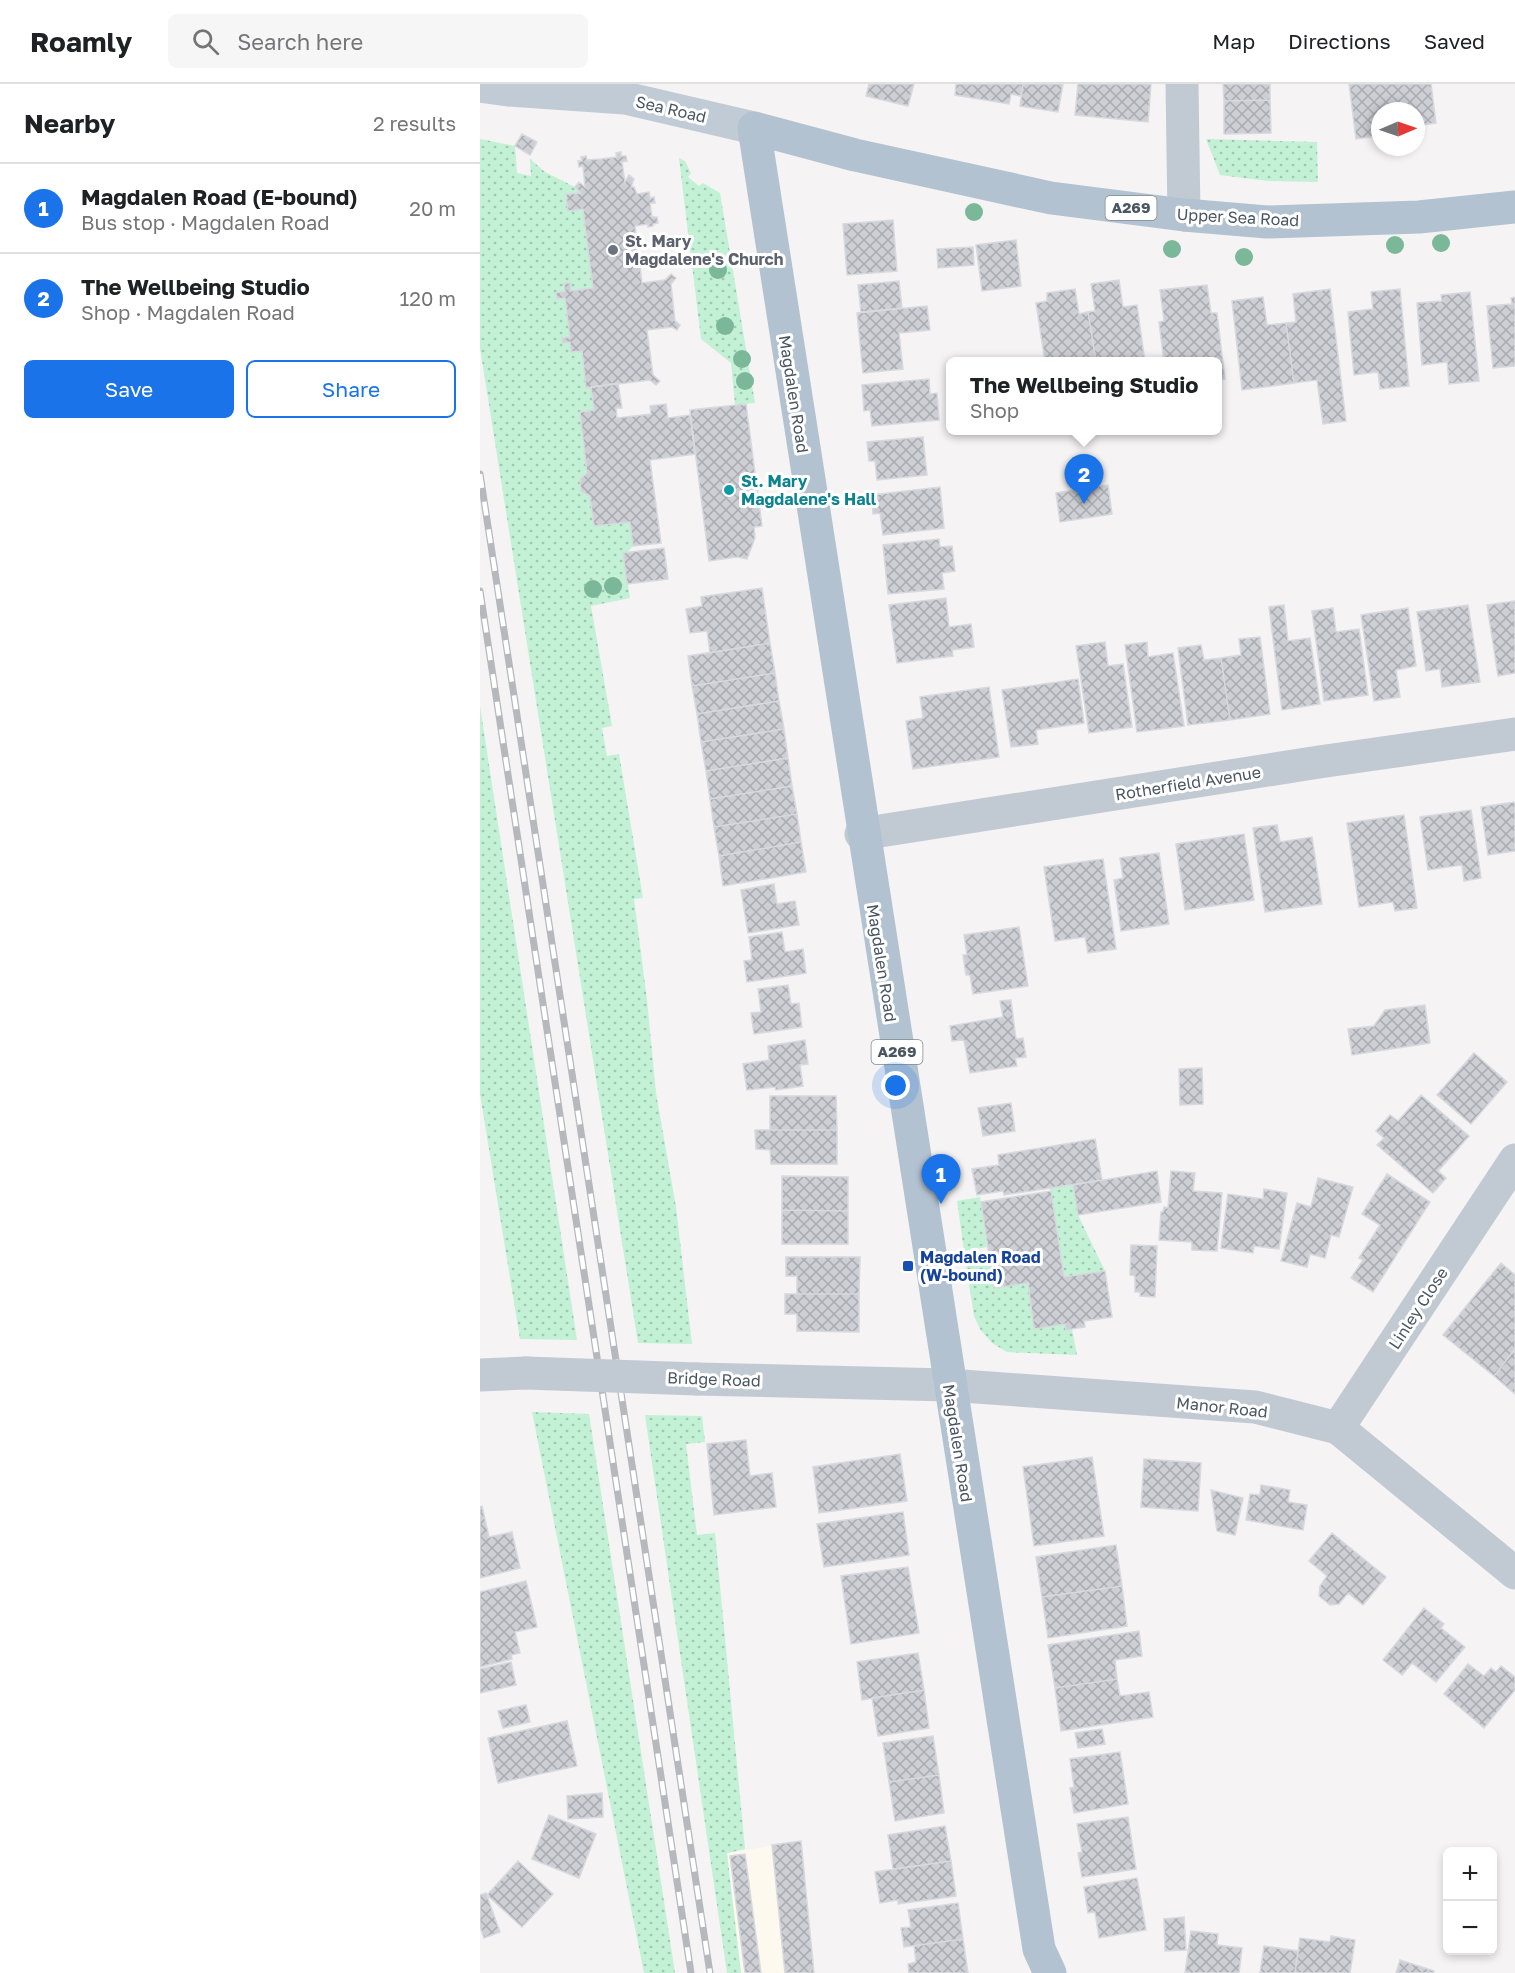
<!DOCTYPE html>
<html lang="en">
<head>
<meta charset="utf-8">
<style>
  body { margin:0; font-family:"Golos Text",sans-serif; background:#f6f6f6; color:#202124 }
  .controls { position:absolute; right:18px; bottom:18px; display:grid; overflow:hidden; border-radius:9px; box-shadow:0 3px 9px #0003 }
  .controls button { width:54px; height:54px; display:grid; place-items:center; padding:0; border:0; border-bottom:2px solid #e0e0e0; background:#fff; color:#202124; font:30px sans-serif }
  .compass { position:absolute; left:891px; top:18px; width:54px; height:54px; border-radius:50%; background:#fff; box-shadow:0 3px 9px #0003; rotate:88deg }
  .you { position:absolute; left:416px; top:1002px; width:21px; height:21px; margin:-15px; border:4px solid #fff; border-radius:50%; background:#1a73e8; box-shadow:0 0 0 9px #1a73e833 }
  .badge { display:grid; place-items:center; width:39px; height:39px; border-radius:50%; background:#1a73e8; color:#fff; font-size:20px; font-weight:700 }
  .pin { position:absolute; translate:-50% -50px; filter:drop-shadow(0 2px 3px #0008) }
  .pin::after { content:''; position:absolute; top:32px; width:21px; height:18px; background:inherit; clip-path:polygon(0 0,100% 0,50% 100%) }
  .popup { position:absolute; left:466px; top:273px; width:276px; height:78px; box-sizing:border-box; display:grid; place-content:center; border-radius:9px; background:#fff; filter:drop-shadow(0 2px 4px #0005); font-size:20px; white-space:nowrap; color:#757577 }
  .popup b { font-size:22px; color:#202124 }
  .popup::after { content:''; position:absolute; left:50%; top:100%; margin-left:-12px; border:12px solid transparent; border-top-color:#fff }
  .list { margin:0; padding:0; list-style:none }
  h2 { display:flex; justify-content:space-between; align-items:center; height:78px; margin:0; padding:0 24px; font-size:26px }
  h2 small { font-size:20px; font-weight:400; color:#757577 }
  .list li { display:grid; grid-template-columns:39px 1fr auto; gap:18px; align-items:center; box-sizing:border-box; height:90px; padding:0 24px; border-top:2px solid #e0e0e0 }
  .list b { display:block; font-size:22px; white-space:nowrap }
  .list p { margin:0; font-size:20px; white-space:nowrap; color:#757577 }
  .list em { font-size:20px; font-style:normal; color:#757577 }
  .actions { display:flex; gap:12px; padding:18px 24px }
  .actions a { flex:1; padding:14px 0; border:2px solid #1a73e8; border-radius:9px; text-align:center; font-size:21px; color:#1a73e8 }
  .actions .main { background:#1a73e8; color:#fff }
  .icon { flex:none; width:33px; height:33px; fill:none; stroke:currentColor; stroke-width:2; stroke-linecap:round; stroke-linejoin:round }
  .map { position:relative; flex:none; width:1035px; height:1889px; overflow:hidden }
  header { display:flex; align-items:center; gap:36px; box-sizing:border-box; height:84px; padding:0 30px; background:#fff; border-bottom:2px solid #e0e0e0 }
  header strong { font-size:28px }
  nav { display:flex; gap:33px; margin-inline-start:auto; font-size:21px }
  .search { width:420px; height:54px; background:#f6f6f6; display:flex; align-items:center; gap:15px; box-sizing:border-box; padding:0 21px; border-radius:9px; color:#757577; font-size:22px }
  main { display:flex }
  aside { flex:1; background:#fff }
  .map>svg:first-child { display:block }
  .commercial { fill:#fdf9ef }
  .grass { fill:url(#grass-dots) }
  .building { fill:url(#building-cross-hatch); stroke:#d7d9de; stroke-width:1.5 }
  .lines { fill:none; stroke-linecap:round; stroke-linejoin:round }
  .minor { stroke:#c1cad2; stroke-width:33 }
  .secondary { stroke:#c1cbd6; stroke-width:33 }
  .primary { stroke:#b3c2d1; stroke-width:33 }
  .rail-casing { stroke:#b5b8bd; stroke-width:7 }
  .rail { stroke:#fff; stroke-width:4.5; stroke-dasharray:14; stroke-linecap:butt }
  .minor-bridge { stroke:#c1cad2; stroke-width:33 }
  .tree { fill:#7bb799 }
  .worship-dot { fill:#6b7280; stroke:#fff; stroke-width:2 }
  .culture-dot { fill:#0f9aa8; stroke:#fff; stroke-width:2 }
  .transit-dot { fill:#1a4fb4; stroke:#fff; stroke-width:2 }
  .labels { text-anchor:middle; stroke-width:6; stroke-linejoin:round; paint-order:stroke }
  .shield { fill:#fff; stroke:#808990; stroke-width:1.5 }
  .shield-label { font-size:15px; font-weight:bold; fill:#4a5661 }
  .street-label { font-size:16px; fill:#4a5661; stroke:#fff }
  .worship-label { font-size:16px; font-weight:bold; fill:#5b616d; stroke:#fff; text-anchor:start }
  .culture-label { font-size:16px; font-weight:bold; fill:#0d838f; stroke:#fff; text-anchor:start }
  .transit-label { font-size:16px; font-weight:bold; fill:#164399; stroke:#fff; text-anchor:start }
</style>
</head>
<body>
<header>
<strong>Roamly</strong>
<div class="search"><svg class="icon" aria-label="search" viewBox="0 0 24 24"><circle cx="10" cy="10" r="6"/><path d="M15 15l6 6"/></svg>Search here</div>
<nav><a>Map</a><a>Directions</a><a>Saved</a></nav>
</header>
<main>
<aside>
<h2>Nearby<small>2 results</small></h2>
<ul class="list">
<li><span class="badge">1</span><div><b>Magdalen Road (E-bound)</b><p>Bus stop · Magdalen Road</p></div><em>20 m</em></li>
<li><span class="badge">2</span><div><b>The Wellbeing Studio</b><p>Shop · Magdalen Road</p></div><em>120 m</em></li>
</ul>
<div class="actions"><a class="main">Save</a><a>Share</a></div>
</aside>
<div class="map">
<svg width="1035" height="1889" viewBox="0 0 1035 1889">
  <defs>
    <pattern id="grass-dots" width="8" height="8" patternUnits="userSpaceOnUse" patternTransform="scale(1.5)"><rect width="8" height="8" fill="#c3f1d5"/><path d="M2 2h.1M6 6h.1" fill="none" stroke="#a0c6b0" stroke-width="1.8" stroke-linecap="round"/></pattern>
    <pattern id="building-cross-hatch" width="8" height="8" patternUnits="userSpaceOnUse" patternTransform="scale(1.5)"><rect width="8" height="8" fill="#cdcfd5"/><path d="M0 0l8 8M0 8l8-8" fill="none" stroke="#a8abb0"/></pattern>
  </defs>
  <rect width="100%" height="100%" fill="#f5f3f3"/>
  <path class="commercial" d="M321 1757 334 1889H261L247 1769Z"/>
  <path class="grass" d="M0 55 35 62 37 89 51 92 50 75 65 88 95 103 101 109 86 110 88 127 103 125 113 204 91 207 90 199H84L85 207 76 209 77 215 85 214 90 253 82 254 83 259 90 258 92 268 102 267 106 303H111L114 326 100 328 107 389 100 395 101 407 110 412 114 442 150 438 153 462 147 469 143 470 150 514 111 522 132 642 122 644 127 672 139 670 163 814 154 815 167 916 176 1009 196 1123 212 1260 158 1259 0 264Z
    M726 55 837 58 838 98 788 97 740 91Z
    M199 74 205 77 211 89 208 93 219 102 223 99 240 109 275 319 255 321 251 279 221 255Z
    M0 622 97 1256 40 1255 0 1010Z
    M593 1101 598 1131 625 1187 584 1193 570 1104Z
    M500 1113 507 1163 484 1167 477 1117Z
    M509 1170 514 1204 548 1199 554 1245 585 1240 592 1245 597 1271 527 1268 512 1259 500 1245 494 1232 485 1174Z
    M52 1328 109 1330 195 1889H164Z
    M165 1331 222 1332 225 1358 206 1360 217 1451 235 1449 265 1765 247 1769 261 1889H247Z"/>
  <path class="building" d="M389 0H434L428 22 386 12Z
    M476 0H543L541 12 531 10 529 20 475 11Z
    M543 0H583L578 28 540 22Z
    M598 0H671L668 38 595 31Z
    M743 0H790V16L744 17Z
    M869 0H951L956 39 943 41 944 47 936 48V27H900V46L896 47 897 52 876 55Z
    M790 16 791 49 744 50V17Z
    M42 50 57 58 50 71 35 62Z
    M141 68V72H146L147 77 142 78 145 98 149 91 154 95 151 103H154L157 110 169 108 170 114 174 113 175 119H170L172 133H177L178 139 173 140V142L168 143V140L155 142 162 199 185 196 191 190 196 194 191 200 195 237 200 241 197 246 192 243 167 246 173 291 180 297 176 301 170 296 106 304 102 267 91 268 90 258 83 259 82 254 90 253 85 214 77 215 76 209 85 207 84 199H90L91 207 113 204 103 125 88 127 86 110 101 109 95 103 99 98 105 103 103 82 99 83 98 77H102L101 73 106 72 107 76 121 75 137 73 136 69Z
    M413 136 417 187 367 191 363 140Z
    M536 156 541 202 502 207 496 161Z
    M493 163 494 181 458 184 457 165Z
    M639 196 643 223 657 221 665 278H616L608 228 615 227 611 200Z
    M419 197 422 224 381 228 378 201Z
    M727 201 731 229H737L745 295 738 296V278H684L679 238 684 237 680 206Z
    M595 205 599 230 608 228 616 278H565L556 219 567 217V209Z
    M850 205 866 337 843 340 837 296 814 299 806 239 816 238 813 210Z
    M920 205 929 302 900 305 898 288 874 291 868 228 893 225 891 208Z
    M990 208 999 297 969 300 967 278 942 281 937 219 962 217 961 211Z
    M783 213 787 241 806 239 814 299 762 306 752 217Z
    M1035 213V282L1013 284 1007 222 1032 220 1031 214Z
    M447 222 450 246 419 249 423 285 383 289 377 229Z
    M449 295 450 310 457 309 459 336 392 342 390 326 384 327 382 301Z
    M138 299 142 324H136L137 334 171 330 170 322 186 320 188 334 210 331 215 370 170 376 181 459 153 462 150 438 114 442 110 412 101 407 100 395 107 389 100 328 114 326 111 303Z
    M266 320 282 442 274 443 275 454 267 475 257 473 229 477 210 326Z
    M443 353 447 391 397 396 395 377H389L387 358Z
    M628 401 632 430 580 438 576 409Z
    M460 403 464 444 403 451 400 429 393 430 392 411Z
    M459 455 460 463 472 462 475 487 462 489 464 505 408 510 403 461Z
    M184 464 188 495 147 500 143 469Z
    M282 504 290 559 230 569 227 547 210 549 206 525 222 522 221 513Z
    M466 514 469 543 491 540 494 563 472 566 473 572 417 579 409 521Z
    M1035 517V589L1018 592 1007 521Z
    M804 521 808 557 830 554 840 620 802 626 789 523Z
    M988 521 1000 598 962 603 960 585 946 587 937 528Z
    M853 524 856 548 879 545 888 611 844 617 832 527Z
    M928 524 936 582 916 586 920 613 894 617 881 531Z
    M780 553 790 630 750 636 741 574 761 571 759 555Z
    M625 558 628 582 643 580 652 643 609 649 596 562Z
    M667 558 668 573 693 569 704 642 657 648 645 561Z
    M290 559 295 589 212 602 208 572Z
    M721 561 724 576 741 574 750 636 708 641 698 564Z
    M295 589 299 617 217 630 212 602Z
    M598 595 604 639 556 646 558 660 531 663 522 606Z
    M509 603 519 673 433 685 426 637 443 634 440 613Z
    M299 617 304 645 221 658 217 630Z
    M304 645 308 674 226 687 221 658Z
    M308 674 312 702 230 715 226 687Z
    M312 702 317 730 234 743 230 715Z
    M1035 718V767L1008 771 1001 723Z
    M991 726 1001 794 984 797 982 781 948 786 940 733Z
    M317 730 321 758 239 772 234 743Z
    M924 731 937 824 915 827 913 818 879 823 867 739Z
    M797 741 800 758 832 753 842 820 785 828 773 744Z
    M764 750 774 816 705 826 696 760Z
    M321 758 326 788 243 802 239 772Z
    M679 769 689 840 641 847 634 796 643 794 640 774Z
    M623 775 636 865 608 869 605 853 575 857 564 783Z
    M294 800 297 820 315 817 319 841 268 849 261 806Z
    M539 843 548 902 493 910 490 891H486L483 871H487L484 851Z
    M302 848 305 868 323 865 326 889 267 898 264 877 272 876 269 853Z
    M308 901 311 920 319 919 322 943 274 950 271 929 281 928 278 905Z
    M531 916 536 955 543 954 546 973 535 974 537 982 490 989 484 956 472 957 470 942 523 933 520 917Z
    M945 921 950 959 872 971 868 945 894 942 905 926Z
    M325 956 328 980 320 981 323 1002 296 1006 295 1003 267 1006 263 980 289 976 288 962Z
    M994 969 1027 998 991 1040 957 1011Z
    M722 984 723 1020 700 1021 699 985Z
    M941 1011 989 1052 958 1087 966 1094 953 1109 897 1061 904 1054 896 1047 910 1031 918 1037Z
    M290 1012H356L357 1046H290Z
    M531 1019 535 1047 503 1052 498 1024Z
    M275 1046H357V1080H291L290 1066 276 1065Z
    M615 1055 622 1096 524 1111 523 1107 497 1111 492 1085 519 1081 518 1071Z
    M677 1087 681 1118 598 1131 593 1101Z
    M691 1087 715 1089 713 1107 742 1109 737 1167 712 1166V1158L679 1156 681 1128H683L684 1123 688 1124Z
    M907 1090 950 1118 893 1208 871 1194 883 1176 879 1174 900 1141 882 1130Z
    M302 1092 368 1093V1127L302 1126Z
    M838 1094 873 1103 859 1153 851 1151 845 1174 830 1170 827 1183 801 1177 817 1119 831 1123Z
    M784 1105 807 1109 799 1165 774 1162 773 1169 741 1164 748 1110 783 1115Z
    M571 1107 584 1193 625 1187 632 1233 604 1237 605 1243 586 1246 585 1240 554 1245 548 1199 514 1204 501 1118Z
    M302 1126 368 1127V1160H302Z
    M651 1161 677 1162 675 1213 660 1212V1208H655V1192L650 1191Z
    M306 1173H380L379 1210H317V1192H306Z
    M1021 1179 1035 1191V1265L1014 1292 963 1251Z
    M305 1210H379V1248L317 1247V1230H305Z
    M1035 1265V1310L1014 1292Z
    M266 1356 270 1392 292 1389 296 1423 234 1431 227 1360Z
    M420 1370 427 1417 339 1429 333 1383Z
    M612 1373 624 1452 554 1462 543 1383Z
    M664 1375 721 1379 718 1427 661 1423Z
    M781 1401 810 1406 808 1418 827 1421 823 1446 766 1436 770 1410 780 1411Z
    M731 1406 763 1414 755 1451 737 1447Z
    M2 1422 9 1453 32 1448 40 1484 0 1494V1423Z
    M423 1428 429 1471 344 1483 337 1440Z
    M852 1449 906 1493 883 1521 868 1509 859 1520 850 1521 839 1512 840 1502 847 1492 829 1477Z
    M636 1461 642 1502 562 1513 556 1473Z
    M428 1483 439 1549 371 1560 361 1492Z
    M46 1497 57 1543 35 1548 40 1569 31 1571 32 1575 0 1583V1508Z
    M642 1502 647 1542 568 1554 562 1513Z
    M944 1524 964 1540 961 1544 985 1563 956 1598 932 1579 922 1591 903 1576Z
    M659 1547 662 1572 635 1576 637 1595 575 1604 568 1561Z
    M438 1569 444 1606 382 1616 377 1578Z
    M31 1578 36 1601 0 1609V1585Z
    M988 1580 1004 1592 1011 1584 1016 1588 1021 1582 1035 1593V1606L1004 1644 964 1610Z
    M637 1595 640 1612 669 1608 673 1633 581 1647 575 1604Z
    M444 1606 449 1644 398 1652 392 1614Z
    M46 1621 50 1638 23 1644 18 1627Z
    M87 1637 97 1682 18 1699 8 1654Z
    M622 1645 625 1660 598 1664 595 1649Z
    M453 1652 459 1691 409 1698 403 1659Z
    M640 1668 648 1720 594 1729 590 1704 594 1703 590 1675Z
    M459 1691 464 1729 415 1737 409 1698Z
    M122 1709 123 1733 88 1735 87 1712Z
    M69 1731 116 1750 99 1794 52 1775Z
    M648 1733 656 1785 602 1793 598 1769 602 1768 597 1740Z
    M465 1742 471 1777 413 1785 408 1751Z
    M321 1757 334 1889H305L292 1761Z
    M265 1770 281 1889H265L250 1772Z
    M38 1777 73 1810 42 1843 7 1811Z
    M471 1777 476 1812 418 1820V1816L400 1819 395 1788Z
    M657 1794 666 1846 619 1854 615 1828 608 1829 604 1803Z
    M6 1809 20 1848 4 1854 0 1843V1811Z
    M478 1819 483 1855 424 1863 421 1844 431 1843 428 1826Z
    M704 1833 706 1866 685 1867 684 1835Z
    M711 1847 738 1850 737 1861 762 1864 759 1889H705Z
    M851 1852 875 1856 870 1889H815L820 1854 850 1858Z
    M483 1855 488 1889H429L428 1880 436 1878 434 1862Z
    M784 1862 818 1867 815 1889H780Z
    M920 1876 954 1887 953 1889H916Z"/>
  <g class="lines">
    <path class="minor" d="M702 0 704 131
      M381 750 839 678 1035 650
      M0 1291 46 1289
      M217 1295 468 1301 775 1323 858 1344 1035 1489
      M858 1344 1035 1076"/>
    <path class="secondary" d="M0 2 28 6 145 14 274 44"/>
    <path class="primary" d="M570 1889 559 1865C461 1259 366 652 274 44L375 71 571 114 704 131 787 138 939 133 1035 123"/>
    <defs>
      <path id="rail" d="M0 390 230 1889
        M0 507 211 1889"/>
    </defs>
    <use href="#rail" class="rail-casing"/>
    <use href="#rail" class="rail"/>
    <path class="minor-bridge" d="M46 1289 217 1295"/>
  </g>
  <g class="tree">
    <circle cx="494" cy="128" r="9"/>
    <circle cx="961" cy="159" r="9"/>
    <circle cx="915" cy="161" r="9"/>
    <circle cx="692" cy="165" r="9"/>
    <circle cx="764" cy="173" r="9"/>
    <circle cx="238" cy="186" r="9"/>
    <circle cx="245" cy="242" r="9"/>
    <circle cx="262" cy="275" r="9"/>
    <circle cx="265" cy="297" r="9"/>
    <circle cx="133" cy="502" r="9"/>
    <circle cx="113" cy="505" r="9"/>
  </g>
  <circle class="worship-dot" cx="133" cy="166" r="6"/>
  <circle class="culture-dot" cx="249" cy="406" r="6"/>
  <rect class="transit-dot" x="422" y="1176" width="12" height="12" rx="3"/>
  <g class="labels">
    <g class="shield">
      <rect x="625.5" y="112" width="51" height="24" rx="4.5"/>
      <rect x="391.5" y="956" width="51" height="24" rx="4.5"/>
    </g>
    <g class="shield-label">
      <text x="651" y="129">A269</text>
      <text x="417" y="973">A269</text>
    </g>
    <g class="street-label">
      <text transform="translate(191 25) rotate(13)" y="6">Sea Road</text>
      <text transform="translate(758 133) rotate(3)" y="6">Upper Sea Road</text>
      <text transform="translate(314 310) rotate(81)" y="6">Magdalen Road</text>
      <text transform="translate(708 699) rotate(-9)" y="6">Rotherfield Avenue</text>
      <text transform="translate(402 879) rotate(81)" y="6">Magdalen Road</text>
      <text transform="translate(938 1224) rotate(-57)" y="6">Linley Close</text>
      <text transform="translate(234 1295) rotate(2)" y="6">Bridge Road</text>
      <text transform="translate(742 1323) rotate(6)" y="6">Manor Road</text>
      <text transform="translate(478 1359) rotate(81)" y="6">Magdalen Road</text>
    </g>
    <g class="worship-label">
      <text x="145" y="163">St. Mary<tspan x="145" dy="18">Magdalene's Church</tspan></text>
    </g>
    <g class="culture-label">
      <text x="261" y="403">St. Mary<tspan x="261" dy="18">Magdalene's Hall</tspan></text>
    </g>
    <g class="transit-label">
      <text x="440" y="1179">Magdalen Road<tspan x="440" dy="18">(W-bound)</tspan></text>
    </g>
  </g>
</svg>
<div class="controls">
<button>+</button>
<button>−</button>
</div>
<svg class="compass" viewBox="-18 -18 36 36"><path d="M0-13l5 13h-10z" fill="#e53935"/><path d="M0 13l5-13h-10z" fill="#757577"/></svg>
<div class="you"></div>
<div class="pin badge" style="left:461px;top:1120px">1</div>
<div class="pin badge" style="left:604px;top:420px">2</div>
<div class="popup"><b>The Wellbeing Studio</b>Shop</div>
</div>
</main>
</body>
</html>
